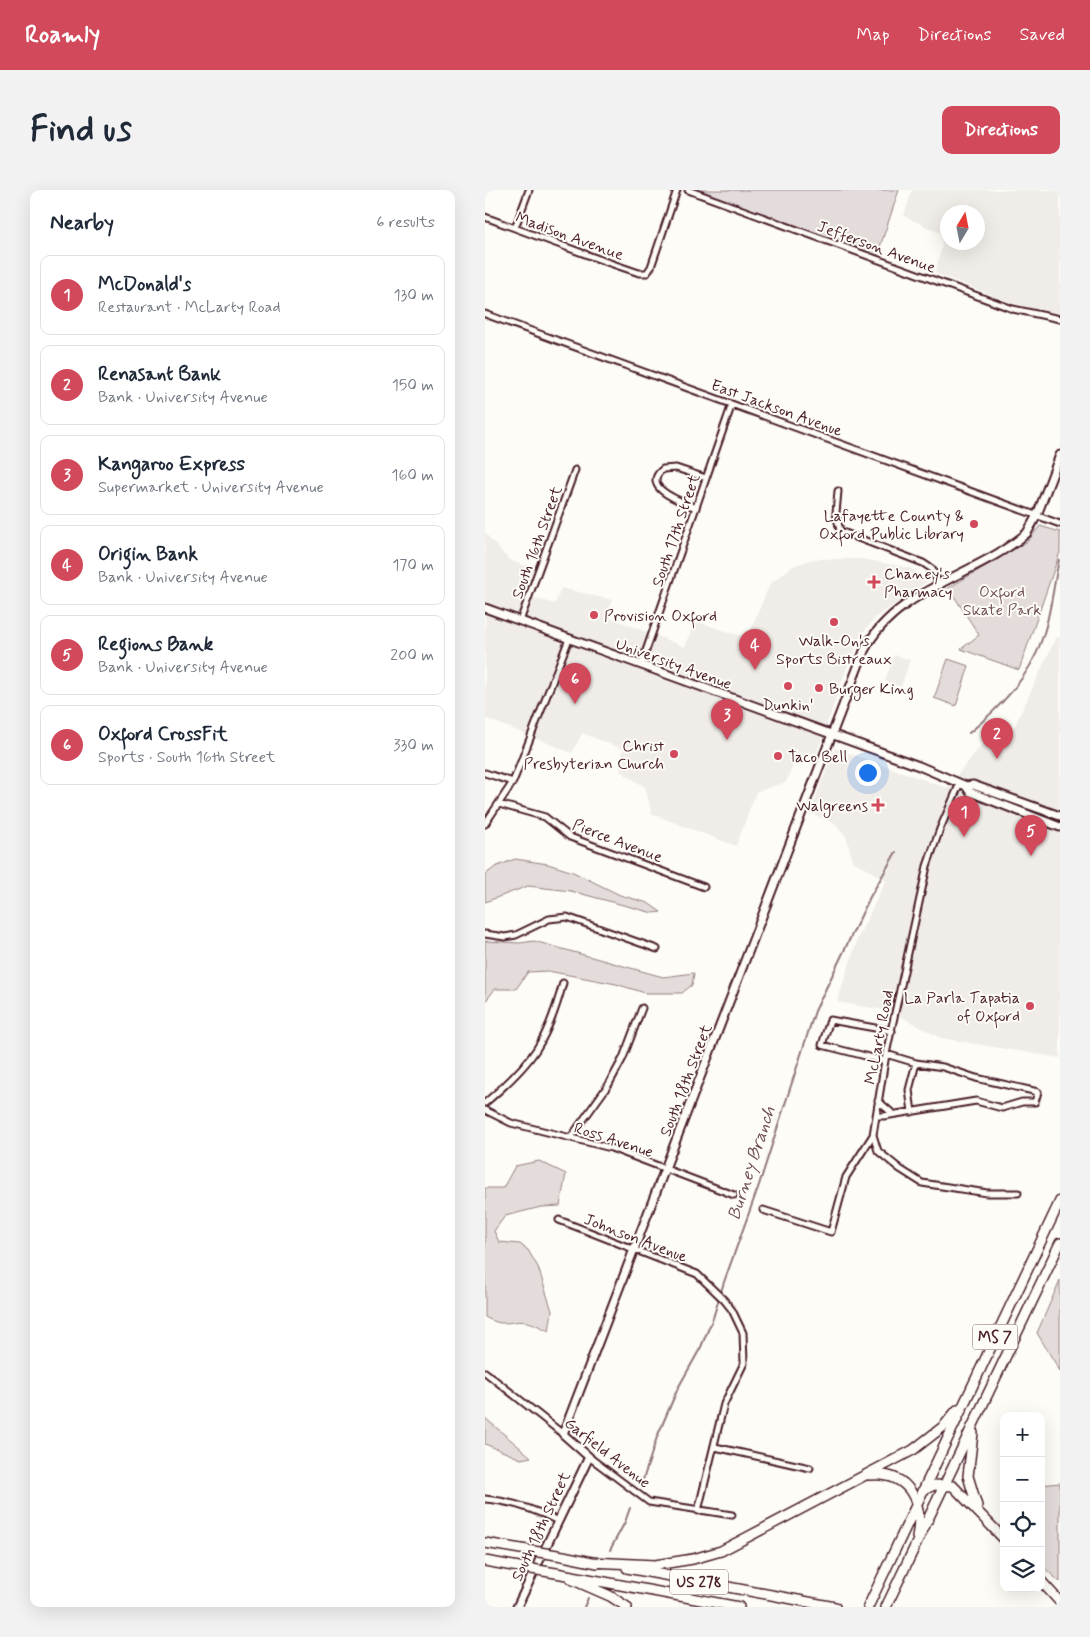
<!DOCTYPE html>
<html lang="en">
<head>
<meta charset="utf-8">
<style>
  body { margin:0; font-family:Mynerve,sans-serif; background:#f2f2f3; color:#1f2937 }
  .controls { position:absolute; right:15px; bottom:15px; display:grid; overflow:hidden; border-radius:10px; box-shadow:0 5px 20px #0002 }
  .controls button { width:45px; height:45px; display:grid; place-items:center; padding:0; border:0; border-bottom:1px solid #e0e1e3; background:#fff; color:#1f2937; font:25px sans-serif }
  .compass { position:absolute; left:455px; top:15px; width:45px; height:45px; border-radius:50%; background:#fff; box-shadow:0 5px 20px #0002; rotate:10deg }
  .you { position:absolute; left:382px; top:582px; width:18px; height:18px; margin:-12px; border:4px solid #fff; border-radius:50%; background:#1a73e8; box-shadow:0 0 0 8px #1a73e833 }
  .badge { display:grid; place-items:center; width:32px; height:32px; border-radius:50%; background:#d1495b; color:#fff; font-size:16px; font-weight:700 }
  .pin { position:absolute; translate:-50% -41px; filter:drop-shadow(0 1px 2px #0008) }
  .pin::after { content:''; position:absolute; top:26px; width:18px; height:15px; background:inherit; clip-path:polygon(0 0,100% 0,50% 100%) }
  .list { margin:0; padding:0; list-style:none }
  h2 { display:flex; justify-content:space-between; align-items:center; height:65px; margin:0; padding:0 20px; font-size:21px }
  h2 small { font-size:16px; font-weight:400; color:#747a83 }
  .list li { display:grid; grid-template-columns:32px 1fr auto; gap:15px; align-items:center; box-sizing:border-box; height:80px; margin:0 10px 10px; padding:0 10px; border:1px solid #e0e1e3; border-radius:10px }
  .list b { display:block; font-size:19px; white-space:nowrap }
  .list p { margin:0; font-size:16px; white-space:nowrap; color:#747a83 }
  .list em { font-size:16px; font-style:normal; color:#747a83 }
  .icon { flex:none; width:28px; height:28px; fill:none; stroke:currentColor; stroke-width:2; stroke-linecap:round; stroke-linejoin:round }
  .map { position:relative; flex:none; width:575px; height:1417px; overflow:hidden; border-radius:10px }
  header { display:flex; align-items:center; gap:30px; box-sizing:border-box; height:70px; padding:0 25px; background:#d1495b; color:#fff }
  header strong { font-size:24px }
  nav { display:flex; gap:28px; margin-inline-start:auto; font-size:18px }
  .intro { display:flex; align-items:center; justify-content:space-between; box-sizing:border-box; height:120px; padding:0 30px }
  h1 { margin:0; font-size:35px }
  .button { padding:12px 22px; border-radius:10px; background:#d1495b; color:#fff; font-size:18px; font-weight:700 }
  main { display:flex; gap:30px; padding:0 30px }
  aside { flex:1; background:#fff; border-radius:10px; box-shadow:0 5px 20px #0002 }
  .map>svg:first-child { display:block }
  .built { fill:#f0ece8; fill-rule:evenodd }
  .green { fill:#e3dcda; stroke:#967e82 }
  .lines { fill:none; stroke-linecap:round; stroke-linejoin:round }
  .stream { stroke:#91777b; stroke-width:2 }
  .street-casing { stroke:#4a1f2b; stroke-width:9 }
  .secondary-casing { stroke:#4a1f2b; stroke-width:11 }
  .highway-casing { stroke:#4a1f2b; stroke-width:12 }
  .street { stroke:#fdfcf7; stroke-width:5 }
  .secondary { stroke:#fdfcf7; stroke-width:7 }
  .highway { stroke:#fdfcf7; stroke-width:9 }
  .highway-bridge-casing { stroke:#4a1f2b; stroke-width:12; stroke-linecap:butt }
  .highway-bridge { stroke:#fdfcf7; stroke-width:9 }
  .poi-dot { fill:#d1495b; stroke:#fdfcf7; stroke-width:2 }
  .labels { text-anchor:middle; stroke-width:4; stroke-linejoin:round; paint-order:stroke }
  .shield { fill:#fdfcf7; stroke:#806168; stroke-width:1 }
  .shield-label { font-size:15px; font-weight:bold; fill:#4a1f2b }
  .street-label { font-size:16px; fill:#4a1f2b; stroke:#fdfcf7 }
  .poi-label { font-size:16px; fill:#4a1f2b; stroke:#fdfcf7; text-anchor:end }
  .park-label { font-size:16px; fill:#704e57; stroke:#fdfcf7 }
  .water-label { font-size:18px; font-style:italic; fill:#73525a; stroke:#fdfcf7 }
</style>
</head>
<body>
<header>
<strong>Roamly</strong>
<nav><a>Map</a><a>Directions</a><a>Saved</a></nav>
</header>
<div class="intro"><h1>Find us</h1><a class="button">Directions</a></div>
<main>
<aside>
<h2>Nearby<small>6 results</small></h2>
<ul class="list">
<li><span class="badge">1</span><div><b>McDonald's</b><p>Restaurant · McLarty Road</p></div><em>130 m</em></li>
<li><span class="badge">2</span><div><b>Renasant Bank</b><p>Bank · University Avenue</p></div><em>150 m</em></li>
<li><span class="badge">3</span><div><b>Kangaroo Express</b><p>Supermarket · University Avenue</p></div><em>160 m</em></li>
<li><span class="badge">4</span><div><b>Origin Bank</b><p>Bank · University Avenue</p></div><em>170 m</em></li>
<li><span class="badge">5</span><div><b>Regions Bank</b><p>Bank · University Avenue</p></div><em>200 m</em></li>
<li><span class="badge">6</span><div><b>Oxford CrossFit</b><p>Sports · South 16th Street</p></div><em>330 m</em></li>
</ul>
</aside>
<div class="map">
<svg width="575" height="1417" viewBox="0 0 575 1417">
  <rect width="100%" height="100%" fill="#fdfcf7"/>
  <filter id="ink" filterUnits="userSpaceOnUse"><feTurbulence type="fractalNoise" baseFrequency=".02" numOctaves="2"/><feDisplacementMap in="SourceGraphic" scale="10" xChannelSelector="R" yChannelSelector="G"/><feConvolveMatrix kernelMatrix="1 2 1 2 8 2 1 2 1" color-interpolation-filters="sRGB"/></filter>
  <g filter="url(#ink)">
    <path class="built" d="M427 0H575V123L546 118 522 111 450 83 457 56 455 43 419 26ZM492 22V52H462V22Z
      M0 343 24 370 54 380 41 406 70 414 76 398 127 410 121 426 200 457 210 431 262 448 285 394 308 376 328 369H376L425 378 443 391 391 427 377 444 359 485 328 574 311 569 301 592 271 602 251 656 167 624 160 597 135 581 138 559 97 543 87 563 0 528Z
      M575 447V868L456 848 405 821 352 812 373 748 401 690 368 671 361 646 349 633 325 623 350 558 462 598 498 553 525 546 571 448Z
      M409 465 425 470 416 497 400 491Z"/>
    <path class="green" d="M203 0H414L391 69Z
      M555 336 575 342V362L534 480 476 459 494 445 467 403 460 400 543 351Z
      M463 469 484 476 471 516 449 508Z
      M30 669 63 674 88 682 135 705 163 713 176 722 168 723 86 701 43 696 0 712V685L10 677Z
      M0 751 35 753 49 751 178 787 209 783 207 795 197 803H160L131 794 63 781 43 782 31 799H10L0 812Z
      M54 971 81 984 75 1016 56 1017 20 1026 9 1041 14 1052 35 1054 43 1060 53 1077 67 1121 64 1141C57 1138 49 1133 42 1132 25 1129 21 1139 0 1127V998H18L30 976Z
      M575 1090V1181L552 1143Z
      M0 1228 46 1267 36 1269 0 1254Z
      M575 1293V1392L556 1375V1295Z"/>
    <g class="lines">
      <path class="stream" d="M484 543C514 518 545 487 557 449 566 424 568 397 574 370
        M156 1296 172 1247 193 1198 216 1157 228 1128 239 1092 274 995 330 821 385 707 411 662
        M125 1360 140 1332 145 1318
        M99 1417 103 1408"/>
      <defs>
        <path id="street" d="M203 0 528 119 575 129
          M0 27 119 71 154 83H162L166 77 192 0
          M30 38 44 0
          M0 124 575 334
          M353 301 351 323 355 341 438 373 447 379 455 396
          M211 318C198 312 154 298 178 279L191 278 221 288
          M35 431 90 280
          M156 475 247 214
          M0 583 28 592
          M475 593 455 639 442 676 401 864 388 945 393 961 415 979 437 993 502 1003H533
          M14 614 60 627 85 647 219 697
          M0 634 28 592 84 449
          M0 744 20 747 31 745 64 729 82 727 172 759
          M400 871 337 855 345 830 407 841
          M393 911 408 924
          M0 913C47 873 62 853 78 793
          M0 920 26 933 126 958 249 1005
          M427 922 424 900 431 873
          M391 926H399L491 911 517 918 537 912H550L553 902 491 888 458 877 431 873 401 864
          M86 947 124 894 138 868 157 818
          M278 1020 346 1042 361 987 388 945
          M74 1030 212 1084 239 1110 247 1120 258 1143 259 1173 239 1214 213 1321
          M0 1182 78 1244
          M230 1257 325 1278
          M104 1267 164 1312 247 1325
          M0 1309C27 1311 49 1319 73 1331"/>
        <path id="secondary" d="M0 418 434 576 481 596 488 595 575 626
          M481 596 485 602 575 637
          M32 1417 104 1267 78 1244 379 461C411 398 492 386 542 343L552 325 575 265"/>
        <path id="highway" d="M488 1243 483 1286 492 1316
          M384 1285C424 1281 439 1312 432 1347
          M437 1301 449 1295 468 1296 519 1349
          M0 1353 36 1359
          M78 1366 112 1373
          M0 1371 28 1376
          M106 1372 170 1375 208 1369 236 1361 428 1260 459 1236 472 1220
          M142 1378 350 1417
          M71 1383 254 1417
          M86 1389 125 1406 142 1417
          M556 1391 575 1412
          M383 1417 575 1011
          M401 1417 575 1053"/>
      </defs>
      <use href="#street" class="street-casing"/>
      <use href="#secondary" class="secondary-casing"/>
      <use href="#highway" class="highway-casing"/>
      <use href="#street" class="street"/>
      <use href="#secondary" class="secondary"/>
      <use href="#highway" class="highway"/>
      <defs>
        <path id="highway-bridge" d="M36 1359 78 1366
          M28 1376 71 1383"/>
      </defs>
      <use href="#highway-bridge" class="highway-bridge-casing"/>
      <use href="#highway-bridge" class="highway-bridge"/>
    </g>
  </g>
  <g class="poi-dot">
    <circle cx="489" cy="334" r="5"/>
    <path d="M386.5 384.5h5v5h5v5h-5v5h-5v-5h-5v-5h5z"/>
    <circle cx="109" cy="425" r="5"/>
    <circle cx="349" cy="432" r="5"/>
    <circle cx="303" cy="496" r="5"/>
    <circle cx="334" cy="498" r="5"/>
    <circle cx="189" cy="564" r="5"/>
    <circle cx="293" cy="566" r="5"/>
    <path d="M390.5 607.5h5v5h5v5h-5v5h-5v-5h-5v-5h5z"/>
    <circle cx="545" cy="816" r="5"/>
  </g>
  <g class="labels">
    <g class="shield">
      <rect x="487.5" y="1134.5" width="45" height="25" rx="4"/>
      <rect x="185" y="1379.5" width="58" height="25" rx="4"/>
    </g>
    <g class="shield-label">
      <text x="510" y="1152">MS 7</text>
      <text x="214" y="1397">US 278</text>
    </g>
    <g class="street-label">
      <text transform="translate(85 45) rotate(20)" y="6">Madison Avenue</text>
      <text transform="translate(392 56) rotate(20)" y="6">Jefferson Avenue</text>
      <text transform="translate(292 217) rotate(20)" y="6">East Jackson Avenue</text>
      <text transform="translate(190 340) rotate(-71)" y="6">South 17th Street</text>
      <text transform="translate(51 352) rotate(-70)" y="6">South 16th Street</text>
      <text transform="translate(189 473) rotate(20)" y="6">University Avenue</text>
      <text transform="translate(133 650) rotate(21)" y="6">Pierce Avenue</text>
      <text transform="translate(393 847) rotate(-79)" y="6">McLarty Road</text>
      <text transform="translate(200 890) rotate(-69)" y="6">South 18th Street</text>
      <text transform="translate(129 949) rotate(18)" y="6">Ross Avenue</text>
      <text transform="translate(151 1047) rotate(21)" y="6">Johnson Avenue</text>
      <text transform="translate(123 1262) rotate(38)" y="6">Garfield Avenue</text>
      <text transform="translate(55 1336) rotate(-65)" y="6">South 18th Street</text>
    </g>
    <g class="poi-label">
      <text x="479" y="331">Lafayette County &amp;<tspan x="479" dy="18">Oxford Public Library</tspan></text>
      <text x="399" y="389" text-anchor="start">Chaney's<tspan x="399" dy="18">Pharmacy</tspan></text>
      <text x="119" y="431" text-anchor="start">Provision Oxford</text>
      <text x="349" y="456" text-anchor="middle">Walk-On's<tspan x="349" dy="18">Sports Bistreaux</tspan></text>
      <text x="344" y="504" text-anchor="start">Burger King</text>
      <text x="303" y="520" text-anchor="middle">Dunkin'</text>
      <text x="179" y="561">Christ<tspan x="179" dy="18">Presbyterian Church</tspan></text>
      <text x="303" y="572" text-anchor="start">Taco Bell</text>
      <text x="383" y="621">Walgreens</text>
      <text x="535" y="813">La Parla Tapatia<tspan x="535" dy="18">of Oxford</tspan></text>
    </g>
    <g class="park-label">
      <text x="517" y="407">Oxford<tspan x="517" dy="18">Skate Park</tspan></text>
    </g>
    <g class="water-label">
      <text transform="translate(266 973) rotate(-72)" y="6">Burney Branch</text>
    </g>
  </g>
</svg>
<div class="controls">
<button>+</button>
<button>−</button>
<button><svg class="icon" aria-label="locate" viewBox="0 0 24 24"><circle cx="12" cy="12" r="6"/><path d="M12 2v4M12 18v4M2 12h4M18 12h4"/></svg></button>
<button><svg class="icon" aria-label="layers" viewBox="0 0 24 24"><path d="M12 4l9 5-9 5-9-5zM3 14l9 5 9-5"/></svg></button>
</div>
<svg class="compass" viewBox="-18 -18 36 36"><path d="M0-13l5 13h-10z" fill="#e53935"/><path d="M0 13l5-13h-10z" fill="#747a83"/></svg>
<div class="you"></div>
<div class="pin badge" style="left:479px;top:647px">1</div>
<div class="pin badge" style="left:512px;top:569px">2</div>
<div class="pin badge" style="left:242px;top:550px">3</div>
<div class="pin badge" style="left:270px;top:480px">4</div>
<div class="pin badge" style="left:546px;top:666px">5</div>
<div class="pin badge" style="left:90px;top:514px">6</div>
</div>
</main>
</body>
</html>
